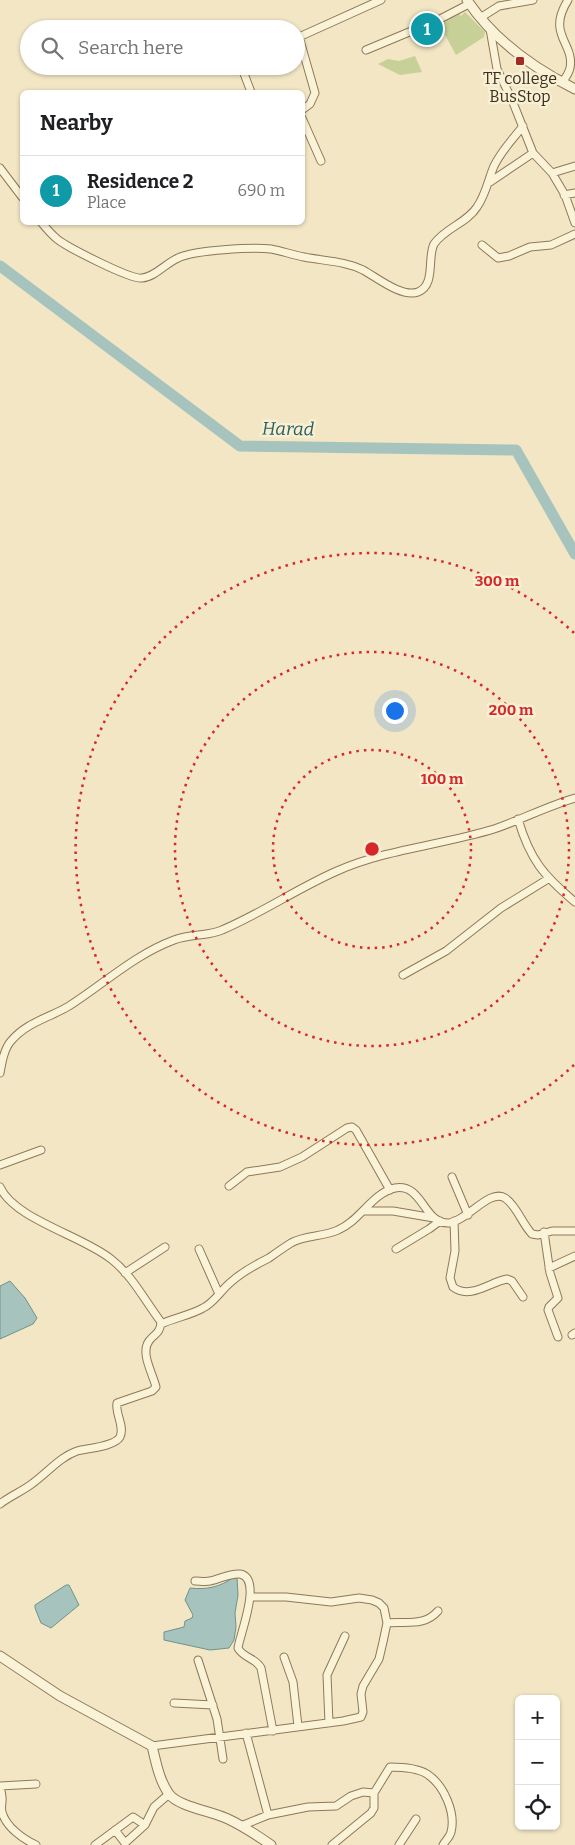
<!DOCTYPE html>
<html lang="en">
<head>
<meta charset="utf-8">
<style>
  body { margin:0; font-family:Bitter,serif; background:#f2f2f2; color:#202124 }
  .controls { position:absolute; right:15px; bottom:15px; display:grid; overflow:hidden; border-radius:8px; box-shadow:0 1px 4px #0004 }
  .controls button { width:45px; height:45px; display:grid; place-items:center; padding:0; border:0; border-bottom:1px solid #e0e0e0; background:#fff; color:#202124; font:25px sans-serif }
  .you { position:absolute; left:394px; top:710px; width:18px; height:18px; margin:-12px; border:4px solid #fff; border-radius:50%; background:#1a73e8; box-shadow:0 0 0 8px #1a73e833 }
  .badge { display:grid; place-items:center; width:32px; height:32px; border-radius:50%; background:#a22924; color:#fff; font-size:16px; font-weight:700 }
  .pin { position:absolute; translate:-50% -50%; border:2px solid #fff; box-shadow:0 1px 5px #0006 }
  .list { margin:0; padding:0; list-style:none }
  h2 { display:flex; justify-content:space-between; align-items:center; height:65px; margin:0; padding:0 20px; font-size:21px }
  h2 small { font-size:16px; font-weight:400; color:#757577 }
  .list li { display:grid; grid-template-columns:32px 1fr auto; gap:15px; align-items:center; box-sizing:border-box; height:70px; padding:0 20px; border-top:1px solid #e0e0e0 }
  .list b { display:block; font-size:19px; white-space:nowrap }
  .list p { margin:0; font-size:16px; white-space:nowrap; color:#757577 }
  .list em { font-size:16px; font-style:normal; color:#757577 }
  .icon { flex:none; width:28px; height:28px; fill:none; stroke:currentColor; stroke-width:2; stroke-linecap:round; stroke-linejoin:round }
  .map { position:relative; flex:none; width:575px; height:1845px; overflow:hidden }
  .search { position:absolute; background:#fff; box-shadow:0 1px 4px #0004; left:20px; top:20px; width:285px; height:55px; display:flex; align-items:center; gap:12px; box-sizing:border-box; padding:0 18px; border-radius:28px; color:#757577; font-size:19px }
  .panel { position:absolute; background:#fff; box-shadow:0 1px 4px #0004; left:20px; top:90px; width:285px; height:135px; border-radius:8px }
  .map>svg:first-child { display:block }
  .green { fill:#c7d197 }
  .water { fill:#a6c4bd; stroke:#6c948c }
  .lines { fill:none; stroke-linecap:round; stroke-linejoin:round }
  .river { stroke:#a6c4bd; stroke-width:11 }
  .minor-casing { stroke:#8e7859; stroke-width:9 }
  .tertiary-casing { stroke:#8e7859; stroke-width:11 }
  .minor { stroke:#fbf3d8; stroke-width:7 }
  .tertiary { stroke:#fbf3d8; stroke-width:9 }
  .ring { fill:none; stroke:#d62828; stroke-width:2.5; stroke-dasharray:2.5 5 }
  .poi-dot { fill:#a22924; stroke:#f8f0d4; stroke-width:2 }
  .labels { text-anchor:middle; stroke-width:5; stroke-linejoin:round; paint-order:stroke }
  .poi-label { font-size:16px; fill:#3d2e1e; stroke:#f8f0d4 }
  .water-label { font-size:18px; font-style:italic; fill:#2c5d5d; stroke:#f8f0d4 }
  .centre { fill:#d62828; stroke:#f8f0d4; stroke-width:2.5 }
  .ring-label { font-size:15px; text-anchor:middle; font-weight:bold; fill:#d62828; stroke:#f8f0d4; stroke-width:5; stroke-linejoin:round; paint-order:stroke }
</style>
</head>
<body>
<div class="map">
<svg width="575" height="1845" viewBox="0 0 575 1845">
  <rect width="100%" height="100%" fill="#f2e6c4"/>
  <path class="green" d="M458 12 461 16 465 12 485 32 484 37 456 55 439 24Z
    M415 56 422 72 400 75 378 64 388 59 399 61Z"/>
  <path class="water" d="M10 1281 25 1298 37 1318 33 1324 0 1339V1286Z
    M234 1577 237 1578 238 1595 235 1613 236 1627 234 1640 229 1648 210 1650 164 1640V1632L184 1627 185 1621 192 1618 193 1615 185 1600 190 1588C207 1590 220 1587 234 1577Z
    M66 1585H69L79 1605 51 1628 41 1623 35 1608V1605Z"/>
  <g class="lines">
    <path class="river" d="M0 266 240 446 516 450 575 554"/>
    <defs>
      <path id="minor" d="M480 18 499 6 533 0
        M490 29 497 69 512 100 533 153 552 173 565 195 575 223
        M366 50 438 20 469 4
        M243 71 251 92
        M563 82C565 78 569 73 570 68 575 43 546 35 568 0
        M302 110 310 104 315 93 299 37 381 0
        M302 118 321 161
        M0 168 22 197
        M552 173 575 166
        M490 182 533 153
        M564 195 575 193
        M41 222C46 228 51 234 57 239 67 247 131 280 142 278 155 277 166 263 178 258 194 250 253 247 271 249 282 251 293 255 304 257 324 261 345 261 363 270 376 277 402 298 418 292 436 285 427 257 434 244 445 228 467 223 477 207 486 194 488 180 494 166 501 151 513 139 523 126
        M482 245 498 258 509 256 530 247 551 245 575 234
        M518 819C530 860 544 876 575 902
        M403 975 446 951 501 908 548 879
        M0 1073C2 1062 4 1049 11 1041 27 1022 49 1018 69 1006 105 983 134 955 174 940 189 934 210 936 222 930 262 913 298 888 337 871 387 849 442 845 494 829 521 820 547 806 575 798
        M0 1165 41 1150
        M452 1177 468 1215
        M229 1186 247 1172 280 1167 302 1157 347 1128 352 1127 356 1130 390 1190
        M0 1187C14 1219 83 1236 111 1259 132 1275 145 1301 161 1322 160 1334 155 1333 149 1341 140 1353 153 1374 156 1387L152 1391 117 1403C115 1414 125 1426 120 1437 114 1447 87 1448 77 1451 60 1457 47 1473 33 1483 23 1491 10 1496 0 1504
        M364 1211H393L434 1218
        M454 1221 455 1251 450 1278 453 1287C470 1300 490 1282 507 1279L512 1281 523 1297
        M544 1232 550 1273 558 1298 549 1307 548 1310 558 1337
        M199 1249 219 1294
        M396 1249 429 1229 440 1221
        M549 1268 575 1256
        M125 1273 165 1247
        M161 1324C174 1318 191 1315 203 1308 214 1303 221 1290 231 1282 242 1272 255 1265 269 1258 276 1253 283 1248 291 1243 305 1235 323 1237 338 1230 360 1221 372 1193 395 1188 423 1183 423 1224 449 1223 467 1221 490 1188 505 1198 517 1206 522 1224 532 1234L538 1235 552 1231H575
        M572 1335 575 1333
        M195 1581C200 1581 205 1582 210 1581 220 1579 230 1573 240 1574 263 1578 240 1634 238 1648 243 1658 256 1658 261 1668L273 1731
        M387 1623C406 1621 424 1627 438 1611
        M284 1657 293 1682 298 1726
        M198 1660 217 1719 223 1759
        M174 1703 213 1705
        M329 1723 327 1675 345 1636
        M246 1733 268 1815
        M152 1746 343 1721 361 1717 363 1712 361 1694 363 1686 379 1659 383 1642 387 1623 384 1608 379 1603 372 1600 359 1598 331 1602 286 1597H250
        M0 1786 36 1784
        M0 1789C5 1798 0 1804 2 1812 6 1827 23 1839 36 1845
        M374 1793 390 1767C401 1767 417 1768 427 1774 444 1785 456 1813 451 1832 450 1837 445 1841 443 1845
        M241 1826 268 1815 308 1807 336 1806 351 1796 363 1792 374 1793V1808L371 1813 332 1845
        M115 1830 125 1843 145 1825
        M95 1845 133 1817 145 1825 154 1807 169 1794
        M399 1845 416 1819"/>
      <path id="tertiary" d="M467 0C493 39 533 68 575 89
        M0 1656 60 1696 152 1746C156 1762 159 1780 169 1794 179 1807 212 1811 228 1819 243 1826 258 1836 271 1845"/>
    </defs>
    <use href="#minor" class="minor-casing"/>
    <use href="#tertiary" class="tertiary-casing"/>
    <use href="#minor" class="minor"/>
    <use href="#tertiary" class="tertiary"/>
  </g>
  <g class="ring">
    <circle cx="372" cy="849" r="99"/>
    <circle cx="372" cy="849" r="197"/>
    <path d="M574 1065A296 296 0 1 1 574 633"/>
  </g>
  <rect class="poi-dot" x="515" y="56" width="10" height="10" rx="2.5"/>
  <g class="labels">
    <g class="poi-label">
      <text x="520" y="84">TF college<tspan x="520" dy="18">BusStop</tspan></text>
    </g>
    <g class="water-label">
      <text transform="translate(288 429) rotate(1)" y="6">Harad</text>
    </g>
  </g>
  <circle cx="372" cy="849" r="8" class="centre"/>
  <g class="ring-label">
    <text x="497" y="586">300 m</text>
    <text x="511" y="715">200 m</text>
    <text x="442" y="784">100 m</text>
  </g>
</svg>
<div class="controls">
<button>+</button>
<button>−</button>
<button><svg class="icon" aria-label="locate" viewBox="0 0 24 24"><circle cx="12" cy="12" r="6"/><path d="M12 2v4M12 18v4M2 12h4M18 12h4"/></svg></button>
</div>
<div class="you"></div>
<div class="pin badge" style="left:427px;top:29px;background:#0f9aa8">1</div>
<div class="search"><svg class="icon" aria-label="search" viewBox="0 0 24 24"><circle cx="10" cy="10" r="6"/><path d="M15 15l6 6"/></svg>Search here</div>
<section class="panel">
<h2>Nearby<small></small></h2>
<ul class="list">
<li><span class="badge" style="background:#0f9aa8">1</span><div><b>Residence 2</b><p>Place</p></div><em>690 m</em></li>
</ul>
</section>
</div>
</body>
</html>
